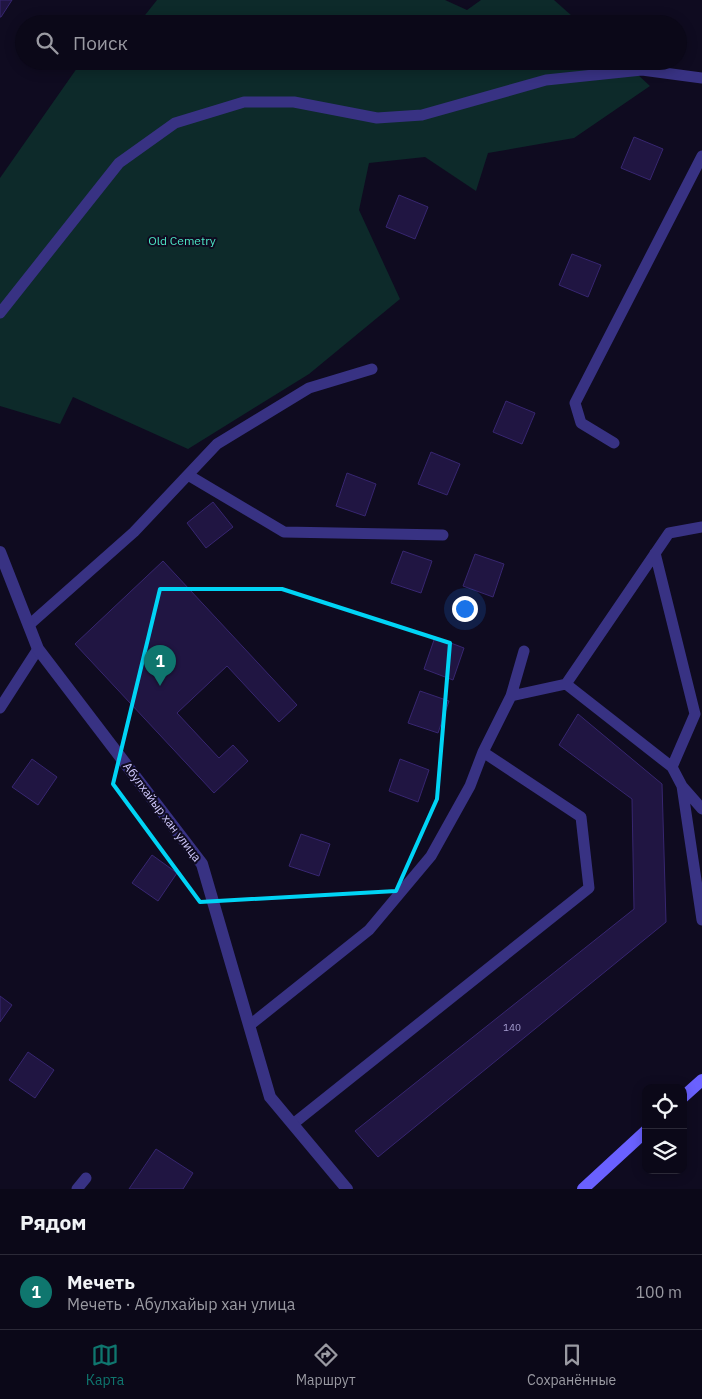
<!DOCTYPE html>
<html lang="ru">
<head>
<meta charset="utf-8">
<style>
  body { margin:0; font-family:"IBM Plex Sans",sans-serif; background:#141121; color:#f1f3f6 }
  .controls { position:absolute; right:15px; bottom:15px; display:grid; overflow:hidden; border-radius:10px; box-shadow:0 2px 12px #0003 }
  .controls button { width:45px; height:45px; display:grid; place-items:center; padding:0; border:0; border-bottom:1px solid #2b2937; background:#0b0818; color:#f1f3f6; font:25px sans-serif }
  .you { position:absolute; left:464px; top:608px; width:18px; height:18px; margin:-12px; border:4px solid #fff; border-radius:50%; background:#1a73e8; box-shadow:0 0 0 8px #1a73e833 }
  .badge { display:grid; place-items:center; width:32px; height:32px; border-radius:50%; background:#0f766e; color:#fff; font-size:16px; font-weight:700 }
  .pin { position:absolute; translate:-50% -41px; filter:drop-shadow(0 1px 2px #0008) }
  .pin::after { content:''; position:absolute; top:26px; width:18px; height:15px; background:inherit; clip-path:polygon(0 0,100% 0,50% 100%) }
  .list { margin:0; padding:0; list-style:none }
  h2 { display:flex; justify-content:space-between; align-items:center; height:65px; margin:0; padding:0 20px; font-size:21px }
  h2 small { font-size:16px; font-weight:400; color:#9a9aa2 }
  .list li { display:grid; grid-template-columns:32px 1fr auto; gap:15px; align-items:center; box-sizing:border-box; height:75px; padding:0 20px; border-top:1px solid #2b2937 }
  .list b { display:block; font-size:19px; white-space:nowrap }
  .list p { margin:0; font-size:16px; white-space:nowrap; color:#9a9aa2 }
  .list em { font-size:16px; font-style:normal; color:#9a9aa2 }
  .icon { flex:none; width:28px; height:28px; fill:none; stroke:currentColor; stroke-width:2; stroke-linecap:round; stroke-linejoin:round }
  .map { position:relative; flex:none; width:702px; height:1189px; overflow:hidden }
  .search { position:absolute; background:#0b0818; box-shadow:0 2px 12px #0003; left:15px; right:15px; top:15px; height:55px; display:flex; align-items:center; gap:12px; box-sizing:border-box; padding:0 18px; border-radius:28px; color:#9a9aa2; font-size:19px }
  .sheet { height:140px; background:#0b0818 }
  nav { display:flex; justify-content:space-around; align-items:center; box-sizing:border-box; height:70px; border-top:1px solid #2b2937; background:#0b0818; font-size:14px; color:#9a9aa2 }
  nav a { display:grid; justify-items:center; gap:2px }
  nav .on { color:#0f766e }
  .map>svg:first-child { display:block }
  .green { fill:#0d2a2a }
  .building { fill:#201542; stroke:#372670 }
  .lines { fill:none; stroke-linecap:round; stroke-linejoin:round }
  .lane { stroke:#383283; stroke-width:11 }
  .street { stroke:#383283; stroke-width:12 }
  .secondary { stroke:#6a61ff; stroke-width:12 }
  .marked { fill:none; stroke:#00d4f5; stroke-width:4; stroke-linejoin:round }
  .labels { text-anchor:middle; stroke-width:4; stroke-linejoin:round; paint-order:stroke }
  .number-label { font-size:10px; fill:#a59dd0 }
  .park-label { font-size:12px; fill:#4de8c6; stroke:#0f0b20 }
  .street-label { font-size:12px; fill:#d1caff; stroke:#0f0b20 }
</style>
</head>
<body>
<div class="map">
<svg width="702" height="1189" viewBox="0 0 702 1189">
  <rect width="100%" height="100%" fill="#0f0b20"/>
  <path class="green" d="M157 0H445L467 10 481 0H554L581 24H138Z
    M82 61H623L650 86 574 138 488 153 476 191 425 157 369 163 359 210 400 299 309 374 188 449 73 397 60 424 0 406V178Z"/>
  <path class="building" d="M0 0H12L1 17H0Z
    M634 137 663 149 650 180 621 168Z
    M399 195 428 207 415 239 386 227Z
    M572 254 601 265 588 297 559 285Z
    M506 401 535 413 522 444 493 432Z
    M431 452 460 464 447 495 418 484Z
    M347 473 376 484 365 516 336 506Z
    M213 502 233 527 206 548 187 523Z
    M403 551 432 561 421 593 391 583Z
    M475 554 504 564 493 597 463 586Z
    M163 561 297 705 279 722 227 666 177 713 219 758 233 745 248 761 214 793 75 644Z
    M435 637 464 648 453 680 424 669Z
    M420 691 449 701 438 733 408 723Z
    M578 714 662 784 666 922 378 1157 355 1131 634 909 632 799 559 745Z
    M32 759 57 777 38 805 12 787Z
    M400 759 429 770 418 802 389 791Z
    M301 834 330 844 319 876 289 866Z
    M152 855 177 873 158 901 132 883Z
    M0 996 12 1005 0 1022Z
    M28 1052 54 1070 35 1098 9 1080Z
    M156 1149 193 1173 183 1189H129Z"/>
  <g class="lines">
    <path class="lane" d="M0 313 119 163 175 123 244 102H294L377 118 422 115 546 80 642 70 702 78
      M614 443 581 423 575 403 702 156
      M188 475 284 532 443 535
      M655 553 695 714 672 767
      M29 625 134 532 217 444 309 388 372 369
      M566 684 669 533 702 527
      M511 696 524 651
      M0 708 38 649
      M682 786 702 809
      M250 1025 369 930 431 856 470 786 483 752 511 696 566 684 672 767 682 786 702 920
      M293 1124 589 888 581 817 483 752
      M77 1189 86 1178"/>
    <path class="street" d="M0 552 38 649 202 864 270 1097 347 1189"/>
    <path class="secondary" d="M683 1097 702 1080
      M583 1189 646 1131"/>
  </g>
  <path class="marked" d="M160 589H282L450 643 437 799 396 891 200 902 113 784Z"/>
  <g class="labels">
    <g class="number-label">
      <text x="512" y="1031">140</text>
    </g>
    <g class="park-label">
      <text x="182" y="245">Old Cemetry</text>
    </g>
    <g class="street-label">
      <text transform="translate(162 812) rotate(53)" y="4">Абулхайыр хан улица</text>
    </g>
  </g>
</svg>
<div class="controls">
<button><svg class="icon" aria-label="locate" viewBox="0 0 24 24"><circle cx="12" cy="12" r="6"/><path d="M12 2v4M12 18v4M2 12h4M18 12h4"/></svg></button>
<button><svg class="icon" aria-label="layers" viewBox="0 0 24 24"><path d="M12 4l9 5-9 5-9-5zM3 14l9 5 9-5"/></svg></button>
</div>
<div class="you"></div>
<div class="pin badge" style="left:160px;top:686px">1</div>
<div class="search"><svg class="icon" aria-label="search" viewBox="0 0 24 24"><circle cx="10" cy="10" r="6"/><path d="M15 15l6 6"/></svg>Поиск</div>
</div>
<section class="sheet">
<h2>Рядом<small></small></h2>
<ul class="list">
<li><span class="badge">1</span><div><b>Мечеть</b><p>Мечеть · Абулхайыр хан улица</p></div><em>100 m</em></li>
</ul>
</section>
<nav>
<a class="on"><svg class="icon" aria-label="map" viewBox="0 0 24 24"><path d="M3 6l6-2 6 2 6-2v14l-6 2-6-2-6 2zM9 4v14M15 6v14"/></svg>Карта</a>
<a><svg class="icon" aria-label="directions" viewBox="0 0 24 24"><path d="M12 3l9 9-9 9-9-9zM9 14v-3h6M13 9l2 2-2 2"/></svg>Маршрут</a>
<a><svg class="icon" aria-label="saved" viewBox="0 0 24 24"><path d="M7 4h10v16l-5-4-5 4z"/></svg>Сохранённые</a>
</nav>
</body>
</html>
